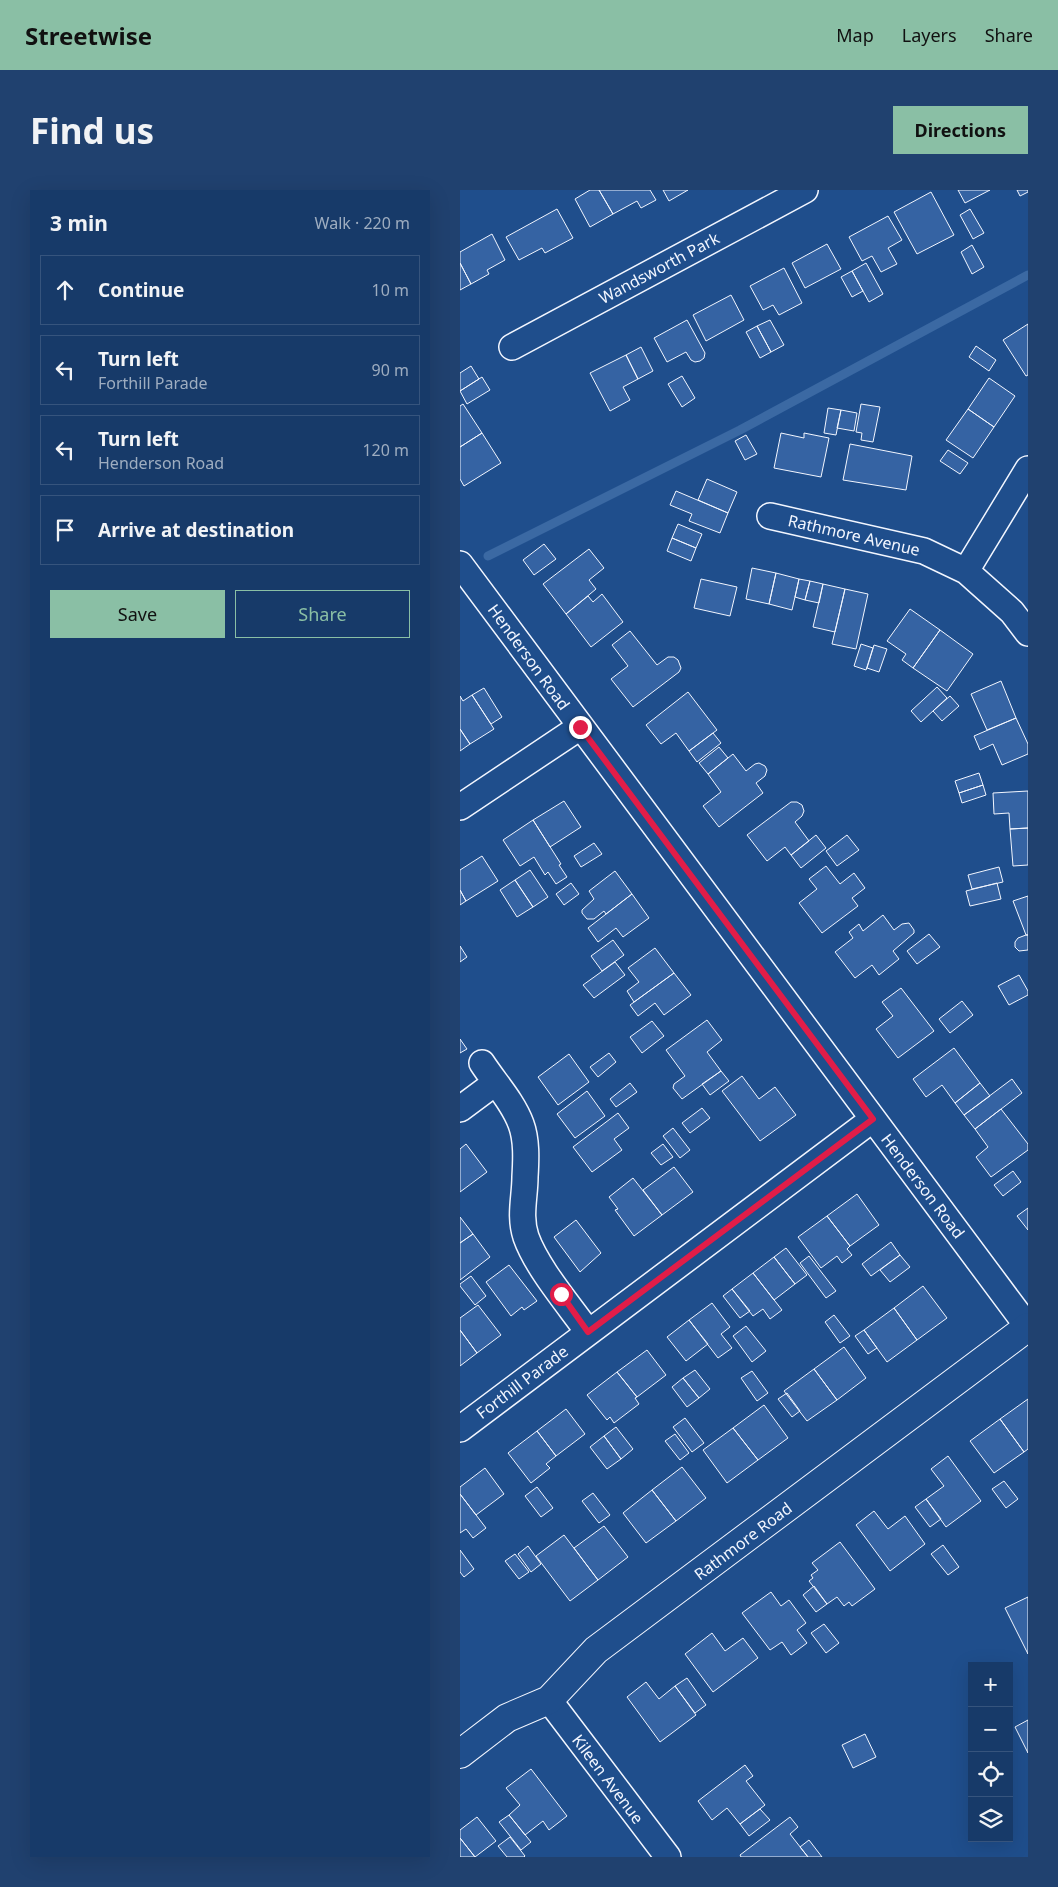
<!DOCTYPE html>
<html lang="en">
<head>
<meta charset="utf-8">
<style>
  body { margin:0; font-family:"Noto Sans",sans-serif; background:#20416f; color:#f1f3f6 }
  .controls { position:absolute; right:15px; bottom:15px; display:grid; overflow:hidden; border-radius:0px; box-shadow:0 5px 20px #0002 }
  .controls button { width:45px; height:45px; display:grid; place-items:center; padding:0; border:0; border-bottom:1px solid #36547d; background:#173a69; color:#f1f3f6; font:25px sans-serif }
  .stop { position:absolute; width:15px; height:15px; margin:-11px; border:4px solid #e11d48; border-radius:50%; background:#fff }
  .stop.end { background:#e11d48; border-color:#fff; box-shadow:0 1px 5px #0008 }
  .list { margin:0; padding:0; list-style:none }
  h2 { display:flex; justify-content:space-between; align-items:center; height:65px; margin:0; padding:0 20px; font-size:21px }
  h2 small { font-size:16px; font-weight:400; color:#9eadc0 }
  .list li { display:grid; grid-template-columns:32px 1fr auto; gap:15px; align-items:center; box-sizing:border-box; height:70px; margin:0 10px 10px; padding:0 10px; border:1px solid #36547d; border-radius:0px }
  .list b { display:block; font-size:19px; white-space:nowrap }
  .list p { margin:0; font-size:16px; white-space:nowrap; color:#9eadc0 }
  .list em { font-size:16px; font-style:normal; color:#9eadc0 }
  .actions { display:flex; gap:10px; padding:15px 20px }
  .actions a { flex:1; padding:11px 0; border:1px solid #8abfa5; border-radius:0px; text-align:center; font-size:18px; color:#8abfa5 }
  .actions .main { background:#8abfa5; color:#111 }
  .icon { flex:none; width:28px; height:28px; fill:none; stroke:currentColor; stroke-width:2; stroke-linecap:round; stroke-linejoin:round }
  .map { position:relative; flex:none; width:568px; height:1667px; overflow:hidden; border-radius:0px }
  header { display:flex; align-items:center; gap:30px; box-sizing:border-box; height:70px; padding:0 25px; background:#8abfa5; color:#111 }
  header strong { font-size:24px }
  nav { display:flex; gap:28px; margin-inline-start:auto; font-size:18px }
  .intro { display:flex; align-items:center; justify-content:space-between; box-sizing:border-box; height:120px; padding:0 30px }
  h1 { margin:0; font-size:35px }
  .button { padding:12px 22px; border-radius:0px; background:#8abfa5; color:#111; font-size:18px; font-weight:700 }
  main { display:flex; gap:30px; padding:0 30px }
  aside { flex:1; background:#173a69; border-radius:0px; box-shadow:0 5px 20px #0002 }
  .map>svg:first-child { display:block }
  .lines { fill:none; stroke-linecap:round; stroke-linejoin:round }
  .stream { stroke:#3b69a3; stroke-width:9 }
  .building { fill:#3563a3; stroke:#f2f6ff }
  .street-casing { stroke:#f2f6ff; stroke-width:28 }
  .secondary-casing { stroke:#f2f6ff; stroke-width:30 }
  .street { stroke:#1f4e8c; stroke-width:25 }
  .secondary { stroke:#1f4e8c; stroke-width:28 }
  .route { stroke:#e11d48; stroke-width:6 }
  .labels { text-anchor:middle; stroke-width:4; stroke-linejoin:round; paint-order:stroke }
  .street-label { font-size:16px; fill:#f2f6ff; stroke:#1f4e8c }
</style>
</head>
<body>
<header>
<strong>Streetwise</strong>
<nav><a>Map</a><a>Layers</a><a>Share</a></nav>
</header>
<div class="intro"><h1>Find us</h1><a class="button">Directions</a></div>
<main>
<aside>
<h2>3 min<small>Walk · 220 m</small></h2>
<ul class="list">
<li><svg class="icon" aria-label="ahead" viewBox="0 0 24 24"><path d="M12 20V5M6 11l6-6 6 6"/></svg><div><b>Continue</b></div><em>10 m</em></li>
<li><svg class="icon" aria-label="left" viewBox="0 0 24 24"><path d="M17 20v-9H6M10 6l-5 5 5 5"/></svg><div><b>Turn left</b><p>Forthill Parade</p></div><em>90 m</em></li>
<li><svg class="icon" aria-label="left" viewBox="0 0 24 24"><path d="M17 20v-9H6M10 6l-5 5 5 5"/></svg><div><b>Turn left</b><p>Henderson Road</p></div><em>120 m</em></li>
<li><svg class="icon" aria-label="arrive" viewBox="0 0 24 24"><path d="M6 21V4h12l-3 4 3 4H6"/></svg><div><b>Arrive at destination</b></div></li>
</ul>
<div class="actions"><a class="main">Save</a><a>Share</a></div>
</aside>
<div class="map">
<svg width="568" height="1667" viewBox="0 0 568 1667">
  <rect width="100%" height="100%" fill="#1f4e8c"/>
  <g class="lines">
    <path class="stream" d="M28 366 280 240 568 85"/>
  </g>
  <path class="building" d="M130 0H139L153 24 130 37 115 9Z
    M139 0H190L196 10 181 18 177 11 153 24Z
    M203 0H228L209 11Z
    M498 0H530L505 13Z
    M557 0H568V2L560 6Z
    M471 2 494 45 457 64 434 22Z
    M97 19 113 48 85 63 82 58 59 70 46 47Z
    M510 19 524 43 513 49 500 25Z
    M428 26 442 50 428 58 437 74 421 82 412 66 402 71 389 47Z
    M32 44 45 70 27 80 29 84 11 94 0 73V62Z
    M367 54 381 79 345 98 332 73Z
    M512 55 524 77 512 84 501 62Z
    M0 73 11 94 0 100Z
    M406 73 423 104 409 112 392 81Z
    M324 78 342 113 319 125 313 115 303 120 290 96Z
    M392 81 403 101 392 107 381 87Z
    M271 105 284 130 246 151 233 125Z
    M227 130 245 163 244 168 240 171 235 172 231 170 226 162 207 172 194 148Z
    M310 130 324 155 311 162 297 136Z
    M568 134V185L566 186 543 150Z
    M297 136 311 162 300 168 286 142Z
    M516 156 536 170 529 181 509 167Z
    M181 157 193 181 178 189 166 165Z
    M166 165 178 189 163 197 170 210 150 221 130 183Z
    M11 176 19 189 0 201V183Z
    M222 186 235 208 222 217 208 194Z
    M22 187 30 200 7 214 0 201Z
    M529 188 555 206 534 237 508 219Z
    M3 214 22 243 0 257V216Z
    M401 214 420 217 413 252 401 250 402 243 396 242Z
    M368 218 381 220 376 245 364 243Z
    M508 219 534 237 513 268 486 250Z
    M381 220 397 223 394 241 377 238Z
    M22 243 41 273 4 296 0 289V257Z
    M321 243 344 248V243L369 248 361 287 314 278Z
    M286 245 297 264 285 270 275 251Z
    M390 254 452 266 446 300 383 290Z
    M488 260 508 273 500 284 480 271Z
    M247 289 277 302 268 323 238 310Z
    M216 301 268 323 260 343 229 331 232 324 210 315Z
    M218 334 242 344 236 358 212 348Z
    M212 348 236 358 231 371 207 361Z
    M84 354 96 369 74 385 63 370Z
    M129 359 144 378 129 390 136 399 106 424 83 394Z
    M292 378 316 383 309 414 286 409Z
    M316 383 339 389 332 420 309 414Z
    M241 389 277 397 270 426 234 418Z
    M339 389 350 391 345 410 335 407Z
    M350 391 363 394 359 413 345 410Z
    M363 394 385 399 375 442 353 437Z
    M385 399 408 404 396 459 372 454Z
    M142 404 163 432 131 457 106 424 128 406 133 412Z
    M450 419 480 440 453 478 442 470 446 464 427 451Z
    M480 440 513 464 487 501 453 478Z
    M170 441 197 475 208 467H214L218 470 221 478 219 482 173 517 151 489 168 476 152 455Z
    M401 454 413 458 406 480 394 476Z
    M414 455 427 459 419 482 407 478Z
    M541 491 556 528 527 540 511 504Z
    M477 497 487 508 461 532 451 521Z
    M24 498 42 527 31 534 12 505Z
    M228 502 257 540 229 561 216 543 201 554 186 535Z
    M12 505 34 539 10 554 0 539V506L3 511Z
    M490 506 499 516 482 531 473 521Z
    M556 528 568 554V564L542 575 533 554 520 560 514 546Z
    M0 539 10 554 0 561Z
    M253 543 261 553 237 572 229 561Z
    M259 557 268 568 248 584 239 573Z
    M273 564 286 581 295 574 299 573 305 576 307 580 305 586 296 593 303 603 259 637 243 616 261 602 248 584Z
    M519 583 523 595 499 603 495 591Z
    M523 595 526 605 502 613 499 603Z
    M568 601V638L550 639 549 623 534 624 533 603Z
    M104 611 121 637 90 657 73 630Z
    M331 612H337L342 615 344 621 342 626 335 632 349 651 331 665 325 657 307 671 287 645Z
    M73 630 101 674 99 675 107 687 96 694 88 682 85 685 74 667 60 676 43 650Z
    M568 638V675L553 676 550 639Z
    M356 645 366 658 341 678 331 665Z
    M387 645 399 660 377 676 366 661Z
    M134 653 142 664 121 677 114 666Z
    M22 666 38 691 6 711 0 700V680Z
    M366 676 380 694 394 683 405 698 392 708 398 716 362 743 339 713 357 699 349 689Z
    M539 677 543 692 512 699 508 685Z
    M70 680 88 707 73 717 55 690Z
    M155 681 172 704 146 724 144 721 134 729H127L122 723V720L134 709 129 701Z
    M55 690 73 717 57 727 40 700Z
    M111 693 119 704 104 715 96 704Z
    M537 693 541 709 510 716 506 701Z
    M0 700 6 711 0 715Z
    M172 704 189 728 163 747 156 738 138 752 128 738Z
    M568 706V745H566L553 711Z
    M423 725 434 740 442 734 449 733 454 740V743L433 761 439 769 419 785 412 775 395 788 375 762 393 748 389 742 399 734 403 741Z
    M469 744 480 757 457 774 447 761Z
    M566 745H568V760L559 761 555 757V752L558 748Z
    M153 750 164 765 142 781 131 766Z
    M0 756 7 767 0 772Z
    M195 758 214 783 174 812 167 801 179 792 168 778Z
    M155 772 165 785 134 808 123 795Z
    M214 783 231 805 204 825 195 813 178 826 170 815Z
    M559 785 568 801V805L549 815 538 796Z
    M441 798 474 841 438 868 416 839 433 826 422 812Z
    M502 811 513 825 490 843 479 829Z
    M247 830 262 850 247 862 261 881 222 909 213 898 214 894 225 886 206 860Z
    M192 831 204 846 182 863 170 847Z
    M0 849 7 859 0 863Z
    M494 858 520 893 495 913 482 895 466 907 453 889Z
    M149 863 156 872 138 887 130 877Z
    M109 864 129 892 98 915 78 887Z
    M261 881 269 891 250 905 242 894Z
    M282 886 299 909 315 897 336 925 300 951 262 901Z
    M552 889 562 903 515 939 504 925Z
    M170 893 177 902 156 917 150 909Z
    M520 893 530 906 504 925 495 913Z
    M127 901 145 926 115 948 97 924Z
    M242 918 250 928 230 943 222 933Z
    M541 919 568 954V960L531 987 516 967 528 957 515 939Z
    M158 923 169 938 154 949 162 960 132 982 113 957Z
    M213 938 230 960 220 968 203 946Z
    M6 954 27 982 0 1002V959Z
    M203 954 213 967 201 975 191 963Z
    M214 977 233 1002 202 1025 183 1000Z
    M553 981 561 992 543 1006 534 995Z
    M173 988 202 1025 174 1046 155 1020 158 1019 149 1007Z
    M397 1004 419 1035 390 1056 367 1026Z
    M568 1018V1040L557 1026Z
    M367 1026 390 1056 387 1059 392 1065 382 1073 377 1066 361 1078 338 1047Z
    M0 1027 13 1044 0 1053Z
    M116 1030 141 1063 120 1082 94 1047Z
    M13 1044 30 1067 0 1090V1053Z
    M431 1052 440 1065 411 1086 402 1074Z
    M326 1058 347 1085 335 1094 314 1067Z
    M440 1065 450 1077 430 1092 420 1080Z
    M349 1066 376 1101 366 1108 340 1073Z
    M314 1067 335 1094 314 1110 293 1083Z
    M49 1075 77 1111 64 1120 62 1117 51 1126 26 1092Z
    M293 1083 322 1120 310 1129 303 1119 293 1126 272 1099Z
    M11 1086 26 1106 15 1115 0 1096V1094Z
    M463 1096 487 1128 457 1150 434 1118Z
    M272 1099 290 1121 280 1128 263 1106Z
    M252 1113 270 1137 261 1144 272 1158 258 1168 229 1130Z
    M18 1115 41 1145 17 1163 0 1140V1128Z
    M434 1118 457 1150 427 1172 404 1140Z
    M374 1125 390 1146 380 1153 365 1132Z
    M229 1130 248 1154 226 1171 207 1147Z
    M286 1136 306 1161 292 1172 273 1146Z
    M0 1140 17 1163 0 1176Z
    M404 1140 417 1158 408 1164 395 1146Z
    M384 1157 406 1188 377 1210 354 1179Z
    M187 1160 206 1185 177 1207 157 1182Z
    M354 1179 377 1210 347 1231 324 1201Z
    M235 1180 250 1199 239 1208 223 1188Z
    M292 1181 308 1203 297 1211 281 1188Z
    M157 1182 177 1207 175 1208 179 1214 154 1233 150 1227 147 1230 127 1205Z
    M223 1188 239 1208 227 1217 212 1197Z
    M327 1203 340 1221 332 1227 318 1209Z
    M568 1209V1259L564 1262 540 1229Z
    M304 1215 328 1248 298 1270 273 1238Z
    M106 1219 125 1244 96 1266 77 1241Z
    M225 1228 244 1253 232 1262 213 1237Z
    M540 1229 564 1262 534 1283 510 1251Z
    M156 1237 173 1259 161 1269 144 1246Z
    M273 1238 298 1270 267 1293 243 1260Z
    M77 1241 96 1266 86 1274 90 1278 71 1293 48 1263Z
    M215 1244 229 1263 220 1270 205 1251Z
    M144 1246 161 1269 147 1279 130 1257Z
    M488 1266 521 1311 486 1337 466 1309 484 1296 471 1279Z
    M222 1277 246 1308 216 1331 192 1300Z
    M25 1278 44 1304 16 1325 0 1304V1297Z
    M544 1291 558 1309 546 1318 532 1299Z
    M77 1297 93 1318 81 1327 65 1306Z
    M192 1300 216 1331 186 1353 163 1323Z
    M133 1303 150 1325 139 1333 122 1311Z
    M0 1304 26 1338 13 1348 6 1339 0 1343Z
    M466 1309 481 1329 470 1337 455 1317Z
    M414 1321 428 1339 445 1326 465 1354 430 1381 396 1335Z
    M144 1336 168 1367 138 1390 114 1358Z
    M104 1345 138 1390 110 1411 76 1366Z
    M380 1352 415 1399 392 1416 389 1412 384 1416 377 1407 367 1414 349 1391 353 1388 351 1385 358 1380 352 1373Z
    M483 1355 499 1377 488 1385 471 1364Z
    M68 1356 81 1374 71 1382 58 1364Z
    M0 1360 14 1379 4 1387 0 1382Z
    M55 1364 69 1382 59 1389 45 1371Z
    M354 1396 367 1414 356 1422 343 1405Z
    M311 1402 321 1416 329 1410 346 1433 337 1440 347 1453 331 1465 322 1452 310 1460 282 1423Z
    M568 1407V1464L545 1418Z
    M364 1434 379 1453 366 1463 351 1443Z
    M252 1443 265 1461 283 1448 298 1468 253 1502 225 1464Z
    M227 1488 246 1515 235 1523 215 1496Z
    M186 1492 199 1509 215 1496 236 1525 200 1552 167 1507Z
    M568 1530V1563L555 1537Z
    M405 1544 416 1567 393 1578 382 1555Z
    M285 1575 293 1586 286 1591 305 1615 280 1634 267 1618 252 1630 238 1611Z
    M71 1579 107 1626 89 1640 83 1631 65 1645 49 1625 60 1615 46 1598Z
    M300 1619 310 1630 289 1646 280 1634Z
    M49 1625 71 1652 61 1660 39 1632Z
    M17 1627 36 1651 15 1667 0 1648V1640Z
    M330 1627 338 1637 330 1644 348 1667H281L280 1665Z
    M50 1647 65 1666 64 1667H47L38 1656Z
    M0 1648 15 1667H0Z
    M349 1650 362 1667H348L340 1657Z"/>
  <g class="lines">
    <defs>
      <path id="street" d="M52 157 345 0
        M310 326 464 361 506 381 552 422 568 443
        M0 374 568 1137
        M506 381 568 279
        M0 617 120 537
        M22 873C35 893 53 912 61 934 67 950 66 970 65 987 65 1007 59 1026 66 1047 77 1078 109 1115 128 1142
        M0 919 35 893
        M0 1239 413 929
        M89 1510 208 1667"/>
      <path id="secondary" d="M0 1564 47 1528 89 1510 136 1460 568 1137"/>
    </defs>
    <use href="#street" class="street-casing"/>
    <use href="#secondary" class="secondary-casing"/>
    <use href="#street" class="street"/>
    <use href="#secondary" class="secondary"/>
  </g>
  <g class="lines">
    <path class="route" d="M101 1104 128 1142 413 929 120 537"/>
  </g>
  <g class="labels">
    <g class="street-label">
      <text transform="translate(199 78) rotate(-28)" y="6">Wandsworth Park</text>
      <text transform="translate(394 345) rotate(13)" y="6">Rathmore Avenue</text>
      <text transform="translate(69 467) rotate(54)" y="6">Henderson Road</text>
      <text transform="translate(463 996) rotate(53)" y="6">Henderson Road</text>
      <text transform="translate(62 1192) rotate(-37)" y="6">Forthill Parade</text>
      <text transform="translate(283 1351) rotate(-37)" y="6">Rathmore Road</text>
      <text transform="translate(148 1589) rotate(53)" y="6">Kileen Avenue</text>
    </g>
  </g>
</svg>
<div class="controls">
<button>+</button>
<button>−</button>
<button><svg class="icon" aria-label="locate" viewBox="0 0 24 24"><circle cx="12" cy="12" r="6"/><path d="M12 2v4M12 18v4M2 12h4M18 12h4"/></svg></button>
<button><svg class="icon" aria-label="layers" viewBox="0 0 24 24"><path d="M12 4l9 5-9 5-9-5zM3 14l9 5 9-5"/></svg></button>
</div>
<div class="stop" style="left:101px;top:1104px"></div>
<div class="stop end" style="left:120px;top:537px"></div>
</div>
</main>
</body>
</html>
